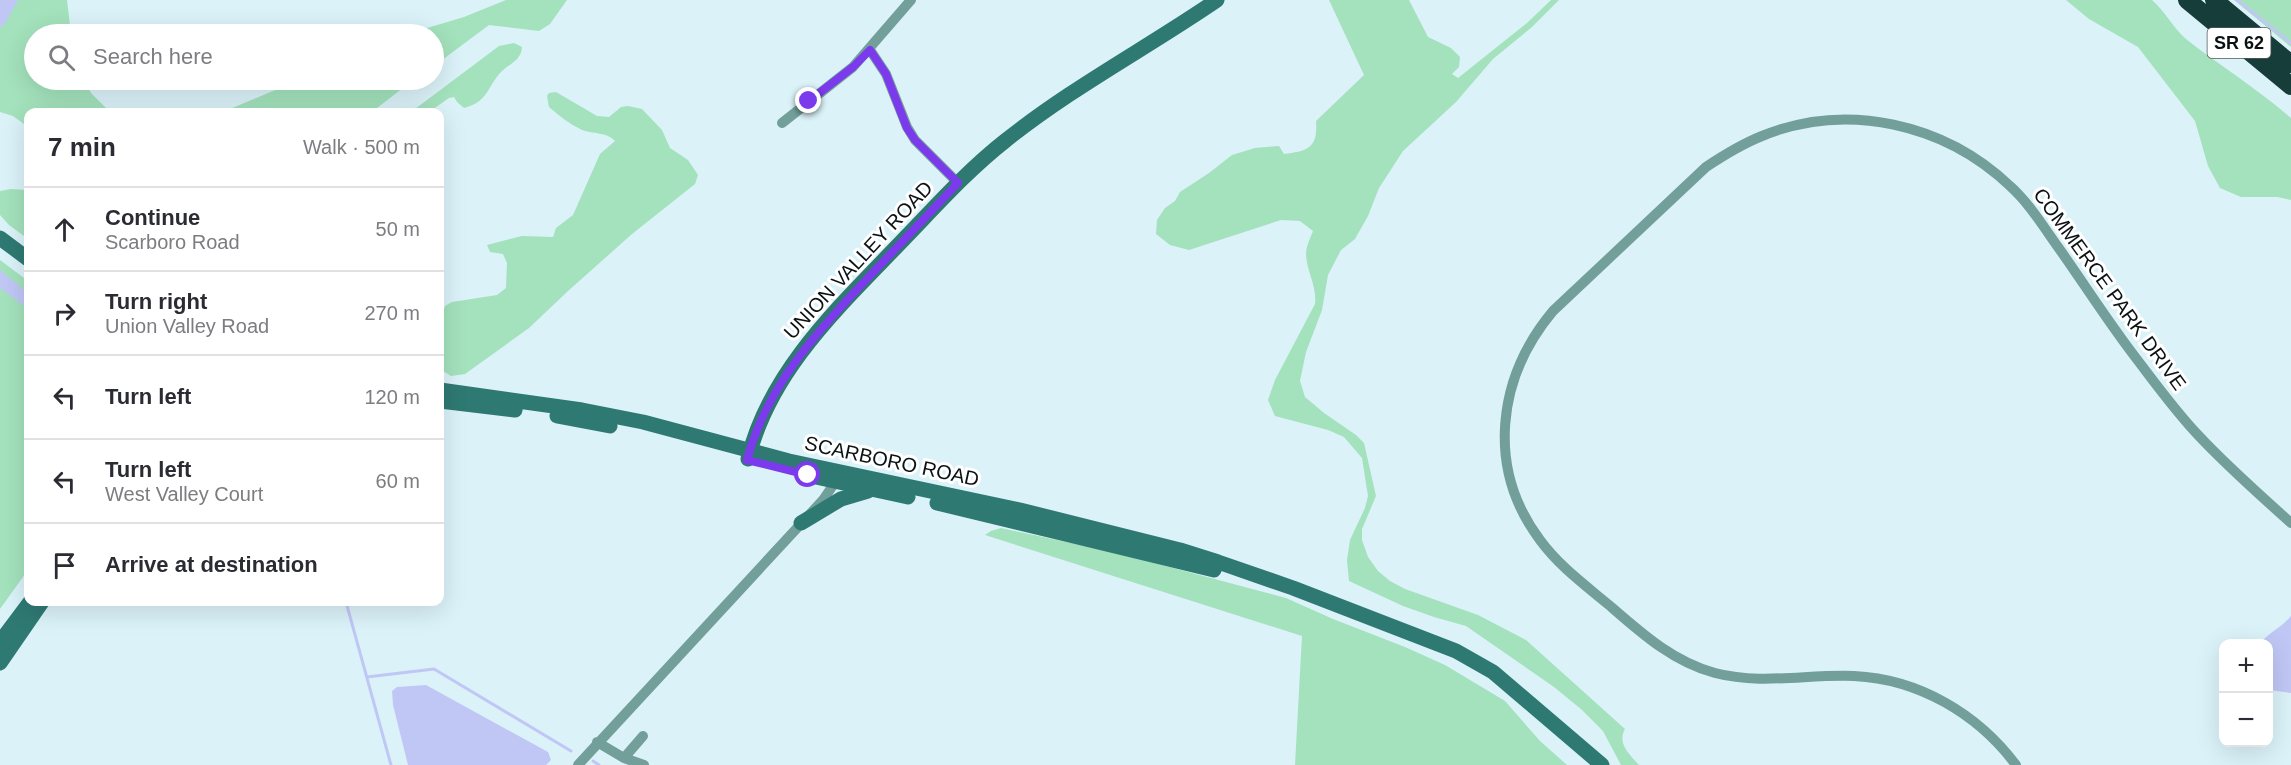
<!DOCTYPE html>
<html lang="en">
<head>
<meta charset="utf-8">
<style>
  body { margin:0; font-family:Helvetica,sans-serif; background:#f2f2f3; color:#2b2b33 }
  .controls { position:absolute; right:18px; bottom:18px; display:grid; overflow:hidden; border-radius:12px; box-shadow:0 6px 24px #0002 }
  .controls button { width:54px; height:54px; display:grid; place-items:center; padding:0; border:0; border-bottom:2px solid #e1e1e2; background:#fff; color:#2b2b33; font:30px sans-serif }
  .stop { position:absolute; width:18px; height:18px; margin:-14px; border:4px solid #7c3aed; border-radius:50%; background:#fff }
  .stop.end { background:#7c3aed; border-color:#fff; box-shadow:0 2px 6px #0008 }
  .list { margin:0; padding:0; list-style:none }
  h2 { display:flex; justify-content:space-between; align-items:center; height:78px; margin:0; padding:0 24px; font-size:26px }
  h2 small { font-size:20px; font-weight:400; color:#7c7c81 }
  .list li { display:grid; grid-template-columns:39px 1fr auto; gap:18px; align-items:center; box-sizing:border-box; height:84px; padding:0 24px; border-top:2px solid #e1e1e2 }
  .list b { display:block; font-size:22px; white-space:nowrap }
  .list p { margin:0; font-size:20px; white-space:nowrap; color:#7c7c81 }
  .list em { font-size:20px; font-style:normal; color:#7c7c81 }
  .icon { flex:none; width:33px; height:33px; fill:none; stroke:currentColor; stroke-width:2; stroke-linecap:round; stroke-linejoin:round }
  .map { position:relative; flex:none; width:2291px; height:765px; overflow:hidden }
  .search { position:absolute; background:#fff; box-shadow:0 6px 24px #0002; left:24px; top:24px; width:420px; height:66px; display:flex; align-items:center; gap:15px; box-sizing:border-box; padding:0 21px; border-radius:33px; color:#7c7c81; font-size:22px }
  .panel { position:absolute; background:#fff; box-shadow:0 6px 24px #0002; left:24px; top:108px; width:420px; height:498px; border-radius:12px }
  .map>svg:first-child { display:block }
  .green { fill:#a3e2bc }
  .water { fill:#c1c7f5 }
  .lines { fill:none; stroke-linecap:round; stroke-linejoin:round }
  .stream { stroke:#c1c7f5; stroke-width:3 }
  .street { stroke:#739f9b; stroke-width:10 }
  .secondary { stroke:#2f7973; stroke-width:15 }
  .highway { stroke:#173d3a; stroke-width:18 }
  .route { stroke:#7c3aed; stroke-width:8 }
  .labels { text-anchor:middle; stroke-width:6; stroke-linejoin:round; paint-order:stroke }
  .shield { fill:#fff; stroke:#54595a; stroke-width:1.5 }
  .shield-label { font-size:18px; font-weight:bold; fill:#0a1214 }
  .street-label { font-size:20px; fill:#0a1214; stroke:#fff }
</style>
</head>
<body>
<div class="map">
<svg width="2291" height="765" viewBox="0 0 2291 765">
  <rect width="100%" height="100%" fill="#dbf2f9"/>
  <path class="green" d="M0 0H67L71 34H34V80H85L91 93 110 112H28V127L13 116 0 112Z
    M506 0H567L550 24 539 31 489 25 434 66V34H407L464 17Z
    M1329 0H1409L1428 37 1451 48 1460 57 1459 67 1452 74 1458 78 1527 23 1551 0H1559L1532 27 1493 59 1456 102 1403 151 1379 188 1368 216 1355 239 1341 250 1328 275 1322 310 1306 352 1300 381 1305 397 1324 413 1356 435 1364 443 1376 496 1362 529V540L1368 557 1378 571 1390 581 1405 589 1478 615 1526 640 1625 729C1617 743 1629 754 1639 765H1621L1603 731 1582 710 1554 687 1466 626 1434 617 1403 606 1349 581 1347 560 1350 540 1365 508 1368 496 1362 458 1344 437 1328 430 1275 416 1268 400 1275 380 1315 304C1317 286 1307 272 1306 255 1306 246 1310 239 1313 231L1300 221 1281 220 1189 250 1170 245 1156 234 1157 220 1165 208 1175 201 1180 192 1209 173 1232 155 1255 148 1279 146 1284 154C1308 151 1318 148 1316 121L1364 75Z
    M2066 0H2152C2165 11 2173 28 2186 39 2220 66 2258 89 2291 118V200L2277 197H2241L2220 188 2208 166 2195 121 2138 47 2089 19Z
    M2234 0H2291V47Z
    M514 43 522 47C521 61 510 63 501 72 487 87 488 102 464 108L457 102 454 97 449 98 429 112H411L499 46Z
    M299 80H413L372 112H223Z
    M556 92 597 116 609 117 621 107 628 106 642 109 662 130 670 148 688 160 698 175 695 184 632 234 568 291 529 328 465 374 451 376 440 369V323L445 306 452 302 497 295 506 288 507 263 503 254 490 252 487 245 522 236 553 237 556 228 573 215 600 154 615 141C607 132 593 134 582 130 570 124 559 116 549 107L547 96 549 93Z
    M11 189 28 190V239L9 225 0 215V191Z
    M0 260 28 281V570L0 609Z
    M1001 528 1113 552 1286 598 1333 619 1405 647 1445 665 1505 701 1540 741 1567 765H1295L1302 636 985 535 991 531Z"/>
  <path class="water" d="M0 0H18L6 22 0 28Z
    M0 270 28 293V309L0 288Z
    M2291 616V693L2269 690 2268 644 2260 643C2269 633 2282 627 2291 616Z
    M426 685 548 752 551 760 546 765H408L393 705 392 691 397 687Z"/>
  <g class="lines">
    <path class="stream" d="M2237 0 2291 43
      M346 602 391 765
      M367 677 434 669 571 751
      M593 761 599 765"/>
    <path class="street" d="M870 50 886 74 907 127 915 140 958 183
      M782 123 853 67 911 0
      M597 742 624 758 644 765
      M624 758 643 736
      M578 765 823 500 838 478
      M2016 765C1978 714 1919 679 1854 676 1808 674 1761 685 1715 673 1673 662 1640 632 1609 605 1585 585 1559 566 1540 540 1486 468 1497 378 1553 311L1706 167C1724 155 1742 144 1762 136 1847 101 1945 124 2010 186 2029 203 2043 226 2058 247 2085 285 2110 325 2139 362 2158 387 2177 413 2199 436 2228 467 2260 495 2291 523"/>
    <path class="secondary" d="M0 238 28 259
      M440 390 582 410 643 422 789 461 1020 510 1180 550 1218 562 1293 588 1456 651 1493 672 1602 765
      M440 401 515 410
      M557 416 610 426
      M748 459C770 369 842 304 904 239 936 206 968 170 1005 141 1071 88 1147 48 1217 0
      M802 474 908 497
      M937 503 1214 570
      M801 523 841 499 868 491
      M0 642 30 602
      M0 663 42 602"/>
    <path class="highway" d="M2187 0 2291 86
      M2214 0 2291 64"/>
  </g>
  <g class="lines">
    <path class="route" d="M808 475 747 460C766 388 814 335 864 282 895 249 927 216 958 183L915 140 907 128 886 74 870 50 853 67 809 101"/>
  </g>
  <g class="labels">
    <rect class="shield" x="2207.5" y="28" width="63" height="30" rx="4.5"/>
    <g class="shield-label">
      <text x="2239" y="49">SR 62</text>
    </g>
    <g class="street-label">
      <text transform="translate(858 260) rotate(-47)" y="7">UNION VALLEY ROAD</text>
      <text transform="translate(2110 289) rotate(54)" y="7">COMMERCE PARK DRIVE</text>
      <text transform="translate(892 461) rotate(12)" y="7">SCARBORO ROAD</text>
    </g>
  </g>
</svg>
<div class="controls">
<button>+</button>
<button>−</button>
</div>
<div class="stop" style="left:808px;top:475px"></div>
<div class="stop end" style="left:809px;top:101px"></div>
<div class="search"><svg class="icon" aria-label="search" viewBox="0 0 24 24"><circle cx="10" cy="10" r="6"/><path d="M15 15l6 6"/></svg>Search here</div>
<section class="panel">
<h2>7 min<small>Walk · 500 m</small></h2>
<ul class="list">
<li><svg class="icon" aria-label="ahead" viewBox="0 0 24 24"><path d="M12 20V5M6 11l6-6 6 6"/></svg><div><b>Continue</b><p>Scarboro Road</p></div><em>50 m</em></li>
<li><svg class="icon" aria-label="right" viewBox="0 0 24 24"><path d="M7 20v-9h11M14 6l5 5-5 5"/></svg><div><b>Turn right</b><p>Union Valley Road</p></div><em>270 m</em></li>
<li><svg class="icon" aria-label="left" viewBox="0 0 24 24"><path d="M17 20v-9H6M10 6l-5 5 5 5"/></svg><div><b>Turn left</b></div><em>120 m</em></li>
<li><svg class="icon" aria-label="left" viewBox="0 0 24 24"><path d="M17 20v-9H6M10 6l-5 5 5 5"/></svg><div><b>Turn left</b><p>West Valley Court</p></div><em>60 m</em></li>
<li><svg class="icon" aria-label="arrive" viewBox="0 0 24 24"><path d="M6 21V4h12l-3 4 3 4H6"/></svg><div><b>Arrive at destination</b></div></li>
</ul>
</section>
</div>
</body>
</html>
